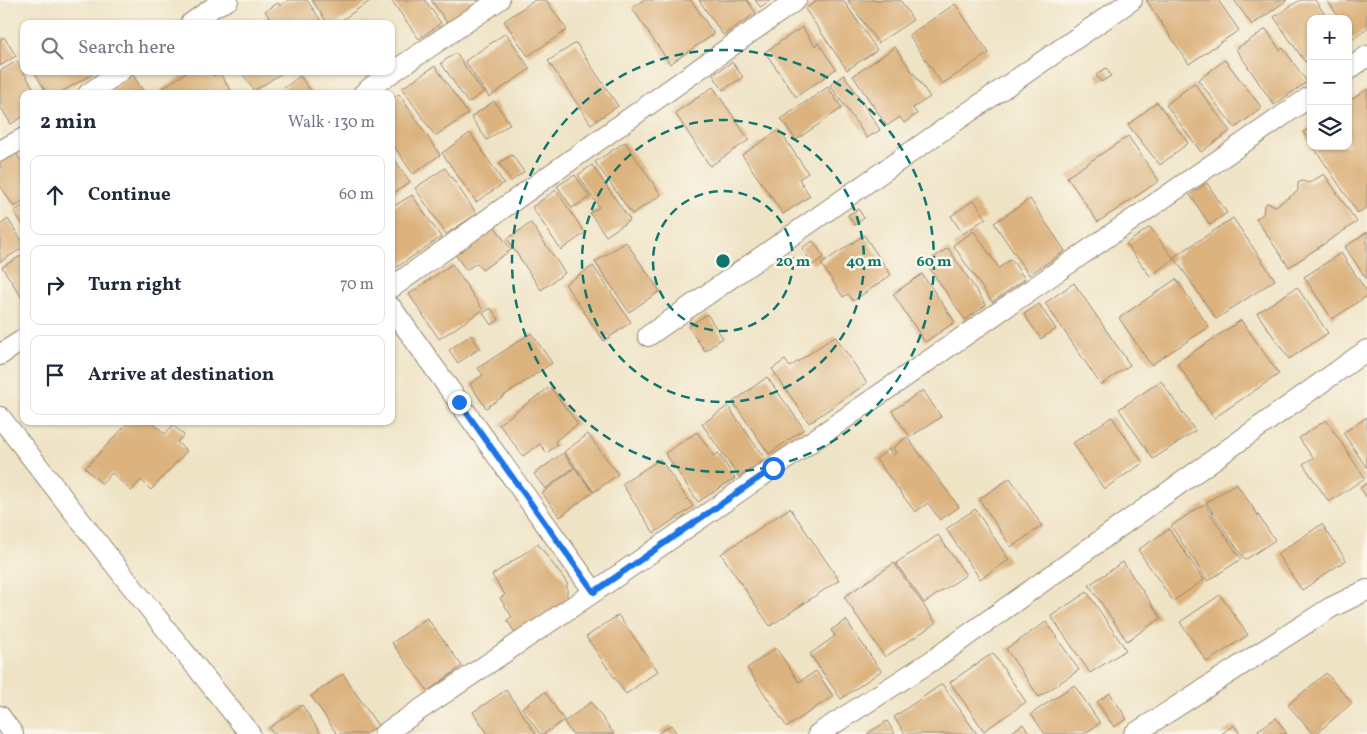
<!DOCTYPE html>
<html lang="en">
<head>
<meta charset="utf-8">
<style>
  body { margin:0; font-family:Vollkorn,serif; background:#f6f6f7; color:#1f2937 }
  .controls { position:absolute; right:15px; top:15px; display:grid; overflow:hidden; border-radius:10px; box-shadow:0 1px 4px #0004 }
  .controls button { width:45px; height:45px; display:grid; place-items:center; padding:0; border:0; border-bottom:1px solid #e0e1e3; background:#fff; color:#1f2937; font:25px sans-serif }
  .stop { position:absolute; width:15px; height:15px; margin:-11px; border:4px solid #1a73e8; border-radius:50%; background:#fff }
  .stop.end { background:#1a73e8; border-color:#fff; box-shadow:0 1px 5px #0008 }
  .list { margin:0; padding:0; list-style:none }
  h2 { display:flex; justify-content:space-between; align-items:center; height:65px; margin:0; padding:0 20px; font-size:21px }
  h2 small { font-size:16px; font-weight:400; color:#747a83 }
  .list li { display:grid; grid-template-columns:32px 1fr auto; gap:15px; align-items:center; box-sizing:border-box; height:80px; margin:0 10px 10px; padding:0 10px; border:1px solid #e0e1e3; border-radius:10px }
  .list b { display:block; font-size:19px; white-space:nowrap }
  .list em { font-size:16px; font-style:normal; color:#747a83 }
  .icon { flex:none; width:28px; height:28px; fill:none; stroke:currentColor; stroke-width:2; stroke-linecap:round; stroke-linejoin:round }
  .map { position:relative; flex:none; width:1367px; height:734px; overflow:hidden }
  .search { position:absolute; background:#fff; box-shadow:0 1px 4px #0004; left:20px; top:20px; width:375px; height:55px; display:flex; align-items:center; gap:12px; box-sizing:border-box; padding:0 18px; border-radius:10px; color:#747a83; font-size:19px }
  .panel { position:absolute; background:#fff; box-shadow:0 1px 4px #0004; left:20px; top:90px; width:375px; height:335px; border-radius:10px }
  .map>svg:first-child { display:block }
  .building { fill:#dcb37f }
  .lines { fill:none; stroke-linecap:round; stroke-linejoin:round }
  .street-casing { stroke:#958672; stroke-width:22 }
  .street { stroke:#fff; stroke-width:20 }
  .route { stroke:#1a73e8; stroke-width:6 }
  .ring { fill:none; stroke:#0f766e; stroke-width:2.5; stroke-dasharray:9 6 }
  .centre { fill:#0f766e; stroke:#fbf7ec; stroke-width:2.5 }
  .ring-label { font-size:15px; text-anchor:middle; font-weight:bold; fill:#0f766e; stroke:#fbf7ec; stroke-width:5; stroke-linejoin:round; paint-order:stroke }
</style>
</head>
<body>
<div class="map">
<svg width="1367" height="734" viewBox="0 0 1367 734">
  <rect width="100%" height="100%" fill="#fbf7ec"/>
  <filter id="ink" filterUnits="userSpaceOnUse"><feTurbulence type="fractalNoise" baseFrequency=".02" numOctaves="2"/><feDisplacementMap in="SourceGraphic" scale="10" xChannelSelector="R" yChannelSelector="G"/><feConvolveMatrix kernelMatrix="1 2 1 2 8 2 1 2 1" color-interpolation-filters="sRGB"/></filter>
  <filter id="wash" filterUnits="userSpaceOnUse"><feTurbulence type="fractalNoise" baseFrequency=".0096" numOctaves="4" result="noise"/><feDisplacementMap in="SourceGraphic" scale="20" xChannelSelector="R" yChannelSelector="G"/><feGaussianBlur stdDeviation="1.12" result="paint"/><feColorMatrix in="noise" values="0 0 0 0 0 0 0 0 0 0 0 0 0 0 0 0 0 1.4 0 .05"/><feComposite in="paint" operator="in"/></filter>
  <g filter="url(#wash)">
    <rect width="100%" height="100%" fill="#efe3c5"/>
    <g id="blocks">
      <path class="building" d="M288 0H307L323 24H273L265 11 278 3 280 6Z
        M312 0H369L370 1 336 24H328Z
        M391 0H425L441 23 419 39Z
        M431 0H482L449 25Z
        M535 0H546L567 30 528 56 504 21Z
        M643 0H691L714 34 670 64 632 8Z
        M699 0H747L756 13 723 35Z
        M755 0H771L760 7Z
        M818 0H843L877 50 847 70 805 9Z
        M848 0H900L913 20 878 43Z
        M1146 0H1218L1239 30 1189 64Z
        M1234 0H1287L1252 25Z
        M1300 0H1315L1328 19H1311V59L1305 62 1274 17Z
        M1327 0H1367V29L1353 39 1348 31V19H1340Z
        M955 4 989 53 942 84 909 35Z
        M802 27 815 46 818 43 836 69 796 97 765 52Z
        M1266 29 1280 50 1283 48 1307 82 1274 105 1236 49Z
        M506 33 530 69 489 97 465 61Z
        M4 37 16 56 0 66V39Z
        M576 43 618 106 591 124 548 61Z
        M895 47 930 97 913 108 917 114 904 123 900 117 887 126 853 76Z
        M456 53 483 92 468 103 441 63Z
        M1225 60 1262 108 1235 128 1198 80Z
        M17 61 37 94H24V116L11 124 0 106V71Z
        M732 62 743 77 723 90 713 75Z
        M435 66 468 114 435 136 402 88Z
        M1106 68 1111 76 1101 82 1096 75Z
        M34 71H93L94 73 58 94H47Z
        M188 71H211L214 76 219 72 233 94H161L159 91Z
        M241 71H285L254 91Z
        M133 75 145 94H105Z
        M844 75 880 130 867 138 830 85Z
        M300 76 313 94H276Z
        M1194 83 1230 131 1201 152 1166 105Z
        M713 87 749 140 710 166 675 113Z
        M828 87 842 108 796 140 781 119Z
        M1367 89V207L1358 213 1313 146H1348V102Z
        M399 94 440 155 413 174 391 142V99Z
        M494 101 510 124 487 140 471 117Z
        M1157 102 1188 143 1160 165 1128 125Z
        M1311 127V144L1303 132Z
        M779 130 808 173 799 179 810 196 783 214 742 155Z
        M470 133 504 183 476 202 442 153Z
        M1128 136 1159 181 1098 222 1067 177Z
        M625 142 661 195 632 214 595 162Z
        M16 153 24 165V201L14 207 0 185V162Z
        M512 155 524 172 511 181 499 163Z
        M393 157 410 182 391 195V158Z
        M592 165 630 220 606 236 590 213 599 207 578 175Z
        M445 168 477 214 446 234 415 188Z
        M1324 174 1357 222 1289 267 1256 219 1263 214 1264 206 1267 203 1276 206 1298 191V183L1302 181 1309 183Z
        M575 175 590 197 572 208 557 186Z
        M1207 183 1227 213 1210 225 1190 195Z
        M556 190 585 233 561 250 532 207Z
        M412 195 441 237 391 271V208Z
        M1030 199 1065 251 1029 275 994 223Z
        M974 200 986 218 963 234 951 216Z
        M24 205V227L14 211Z
        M858 209 864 218 855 225 848 215Z
        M1233 218 1275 280 1216 319 1174 257Z
        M8 219 24 244V247L0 262V225Z
        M531 223 565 273 541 290 507 239Z
        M495 227 511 250 482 270 477 263 466 270 455 254Z
        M1150 227 1174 259 1150 276 1126 244Z
        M974 231 999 268 1011 259 1025 279 992 302 953 245Z
        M1367 232V280L1345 247Z
        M864 235 891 275 853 301 848 294 843 297 821 264Z
        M813 241 824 257 813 265 802 248Z
        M626 242 660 291 629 312 595 262Z
        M948 248 986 305 965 320 926 263Z
        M1341 253 1367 292V296L1332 319 1304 277Z
        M24 254V301L2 267Z
        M452 264 483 310 439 339 409 294Z
        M593 266 631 322 604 341 565 284Z
        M922 274 955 322 925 342 893 294Z
        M1176 279 1209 327 1151 365 1119 318Z
        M1074 283 1130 365 1101 385 1045 303Z
        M1297 287 1328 333 1289 359 1257 313Z
        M1039 304 1056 329 1041 339 1024 314Z
        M491 308 499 320 491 325 483 313Z
        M707 314 723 338 705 351 688 327Z
        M1241 320 1279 374 1214 418 1177 363Z
        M531 333 552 363 486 408 470 384 483 375 478 368Z
        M471 335 480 348 458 363 449 350Z
        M835 336 867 383 809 423 772 369 785 360 790 367Z
        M767 377 804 429 769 454 733 402Z
        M1161 381 1195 431 1153 459 1119 409Z
        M550 387 578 424 555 441 557 445 547 453 540 444 523 456 499 424Z
        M923 390 941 417 910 437 892 411Z
        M728 406 765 459 739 477 702 424Z
        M1112 417 1143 463 1104 489 1073 443Z
        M1367 417V468L1343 433Z
        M1326 420 1365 478 1329 502 1303 464 1313 458 1299 438Z
        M130 421H145L147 423 151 421 165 434 173 425 184 435 177 442 187 451 151 490 141 480 131 491 112 473 102 484 85 468Z
        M697 432 714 456 718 453 735 478 698 502 665 453Z
        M588 434 618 474 594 492 564 452Z
        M907 437 959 507 940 520 928 503 915 512 876 459 889 449 893 455 896 453 893 448Z
        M563 453 574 467 545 489 534 474Z
        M660 459 693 507 654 533 622 484Z
        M575 468 593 492 560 517 542 493Z
        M1010 478 1042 526 1011 547 979 499Z
        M1236 483 1275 540 1245 560 1206 503Z
        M1367 483V498L1360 488Z
        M1204 504 1241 559 1208 581 1171 526Z
        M790 508 839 580 770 626 721 554Z
        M975 509 1009 560 980 579 946 529Z
        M1322 524 1346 560 1302 590 1277 554Z
        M1169 529 1204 580 1173 601 1138 550Z
        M938 535 966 575 924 603 896 563Z
        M538 544 567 583V601L529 628 527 625 515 633 507 620 512 617 500 598 505 595 492 575Z
        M1123 562 1161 618 1127 641 1089 585Z
        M894 563 936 623 885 657 844 597Z
        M1087 592 1126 650 1090 673 1051 616Z
        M1220 595 1248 635 1207 662 1180 622Z
        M618 615 658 671 626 694 586 637Z
        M427 618 462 666 428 691 392 643Z
        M846 620 881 671 841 699 810 654 835 636 831 630Z
        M1046 622 1079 670 1039 697 1006 649Z
        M776 648 799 682 816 671 833 696 787 727 747 668Z
        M993 653 1026 702 984 731 950 682Z
        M1326 673 1352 703 1316 734H1313L1288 705Z
        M343 674 378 726 365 734H337L311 696Z
        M942 684 977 734H905L894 717Z
        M1074 685 1100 723 1084 734H1045L1031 714Z
        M506 690 536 734H488L473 712Z
        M545 692 564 720 544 734H540L522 708Z
        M1110 693 1127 719 1114 727 1097 702Z
        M591 702 614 734H572L564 722Z
        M302 705 321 734H273L269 728Z
        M1276 718 1287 734H1261L1258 730Z
        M887 721 895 734H867Z
        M1023 724 1030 734H1009Z
        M671 725 677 734H657Z
        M1234 725 1240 734H1221Z"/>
    </g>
  </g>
  <g filter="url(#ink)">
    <use href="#blocks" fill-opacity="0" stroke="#958672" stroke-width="1"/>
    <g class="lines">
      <defs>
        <path id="street" d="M190 24 215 6 228 0
          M1348 70 1367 56
          M88 94 121 71
          M363 94 375 84 499 0
          M0 151 24 138
          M391 288 796 0
          M391 307 594 592
          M648 336 921 145 1132 0
          M0 355 24 339
          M0 417 129 583 250 734
          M0 716 13 734
          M384 734 594 592 1311 96
          M818 734 933 660 1367 350
          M1134 734 1330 608 1367 590"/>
      </defs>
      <use href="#street" class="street-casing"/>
      <use href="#street" class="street"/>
    </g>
  </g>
  <g class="lines" filter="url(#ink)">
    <path class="route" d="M459 402 594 592 773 468"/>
  </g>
  <g class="ring">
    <circle cx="723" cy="261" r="70"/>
    <circle cx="723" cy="261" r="141"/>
    <circle cx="723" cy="261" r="211"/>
  </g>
  <circle cx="723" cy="261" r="8" class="centre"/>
  <g class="ring-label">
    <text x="793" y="266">20 m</text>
    <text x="864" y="266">40 m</text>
    <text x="934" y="266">60 m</text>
  </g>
</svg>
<div class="controls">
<button>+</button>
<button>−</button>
<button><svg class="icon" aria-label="layers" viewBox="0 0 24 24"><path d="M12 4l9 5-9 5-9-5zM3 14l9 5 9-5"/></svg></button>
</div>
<div class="stop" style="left:773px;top:468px"></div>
<div class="stop end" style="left:459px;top:402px"></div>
<div class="search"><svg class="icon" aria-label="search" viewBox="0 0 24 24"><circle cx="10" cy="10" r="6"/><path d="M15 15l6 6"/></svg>Search here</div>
<section class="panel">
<h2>2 min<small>Walk · 130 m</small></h2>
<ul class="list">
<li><svg class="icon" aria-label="ahead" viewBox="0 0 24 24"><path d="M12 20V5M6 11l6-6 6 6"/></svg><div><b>Continue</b></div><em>60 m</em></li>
<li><svg class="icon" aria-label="right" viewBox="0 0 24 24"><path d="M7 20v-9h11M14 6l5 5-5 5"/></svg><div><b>Turn right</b></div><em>70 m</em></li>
<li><svg class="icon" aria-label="arrive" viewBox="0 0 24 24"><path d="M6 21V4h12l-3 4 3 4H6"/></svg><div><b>Arrive at destination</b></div></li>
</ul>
</section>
</div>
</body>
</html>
